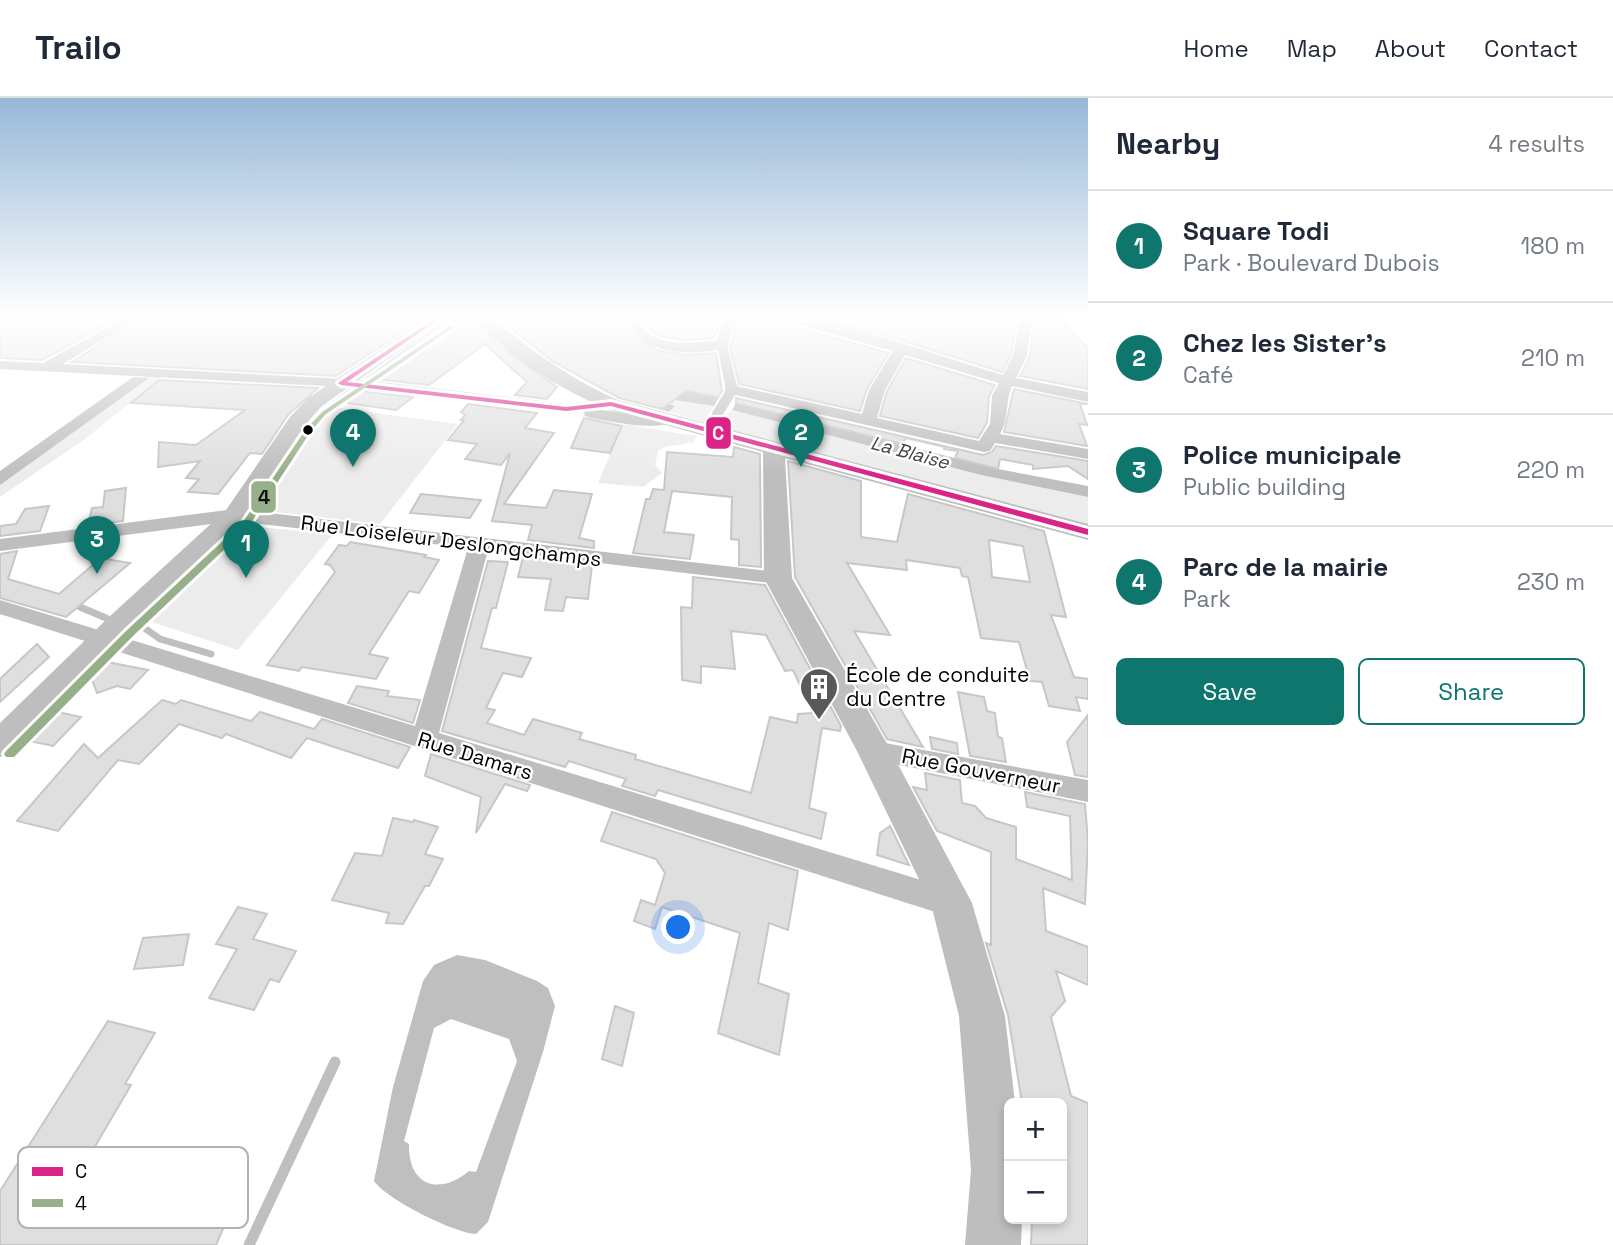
<!DOCTYPE html>
<html lang="en">
<head>
<meta charset="utf-8">
<style>
  body { margin:0; font-family:"Space Grotesk",sans-serif; background:#f2f2f3; color:#1f2937 }
  .controls { position:absolute; right:21px; bottom:21px; display:grid; overflow:hidden; border-radius:10px; box-shadow:0 4px 10px #0003 }
  .controls button { width:63px; height:63px; display:grid; place-items:center; padding:0; border:0; border-bottom:2px solid #e0e1e3; background:#fff; color:#1f2937; font:35px sans-serif }
  .you { position:absolute; left:679px; top:830px; width:24px; height:24px; margin:-18px; border:5px solid #fff; border-radius:50%; background:#1a73e8; box-shadow:0 0 0 10px #1a73e833 }
  .badge { display:grid; place-items:center; width:46px; height:46px; border-radius:50%; background:#0f766e; color:#fff; font-size:23px; font-weight:700 }
  .pin { position:absolute; translate:-50% -58px; filter:drop-shadow(0 2px 4px #0008) }
  .pin::after { content:''; position:absolute; top:37px; width:24px; height:21px; background:inherit; clip-path:polygon(0 0,100% 0,50% 100%) }
  .list { margin:0; padding:0; list-style:none }
  h2 { display:flex; justify-content:space-between; align-items:center; height:91px; margin:0; padding:0 28px; font-size:30px }
  h2 small { font-size:23px; font-weight:400; color:#747a83 }
  .list li { display:grid; grid-template-columns:46px 1fr auto; gap:21px; align-items:center; box-sizing:border-box; height:112px; padding:0 28px; border-top:2px solid #e0e1e3 }
  .list b { display:block; font-size:26px; white-space:nowrap }
  .list p { margin:0; font-size:23px; white-space:nowrap; color:#747a83 }
  .list em { font-size:23px; font-style:normal; color:#747a83 }
  .actions { display:flex; gap:14px; padding:21px 28px }
  .actions a { flex:1; padding:16px 0; border:2px solid #0f766e; border-radius:10px; text-align:center; font-size:24px; color:#0f766e }
  .actions .main { background:#0f766e; color:#fff }
  .map { position:relative; flex:none; width:1088px; height:1147px; overflow:hidden }
  header { display:flex; align-items:center; gap:42px; box-sizing:border-box; height:98px; padding:0 35px; background:#fff; border-bottom:2px solid #e0e1e3 }
  header strong { font-size:33px }
  nav { display:flex; gap:38px; margin-inline-start:auto; font-size:24px }
  main { display:flex }
  aside { flex:1; background:#fff }
  .map>svg:first-child { display:block }
  .green { fill:#ececec }
  .water { fill:#bfbfbf; fill-rule:evenodd }
  .lines { fill:none; stroke-linecap:round; stroke-linejoin:round }
  .stream-far1 { stroke:#bfbfbf; stroke-width:7 }
  .stream { stroke:#bfbfbf; stroke-width:11 }
  .building { fill:#dfdfdf; stroke:#c7c7c7; stroke-width:2; fill-rule:evenodd }
  .pedestrian { fill:#bebebe; fill-rule:evenodd }
  .minor { fill:#bebebe; fill-rule:evenodd }
  .tertiary { fill:#bebebe; fill-rule:evenodd }
  .bus-1-casing { stroke:#fff; stroke-width:6 }
  .bus-2-casing { stroke:#fff; stroke-width:6 }
  .bus-1 { fill:#da2488; fill-rule:evenodd }
  .bus-2 { fill:#97b089; fill-rule:evenodd }
  .bus-dot { fill:#000; stroke:#fff; stroke-width:2.5 }
  .labels { text-anchor:middle; stroke-width:5; stroke-linejoin:round; paint-order:stroke }
  .far-water-label { font-size:19px; font-style:italic; fill:#444; stroke:#fff }
  .street-label { font-size:21px; fill:#000; stroke:#fff }
  .poi-label { font-size:21px; fill:#000; stroke:#fff; text-anchor:start }
  .key { fill:#fff; stroke:#b2b2b2; stroke-width:2 }
  .key-label { font-size:19px; fill:#000 }
  .line-badge { stroke:#fff; stroke-width:2.5 }
  .badge-label { font-size:19px; text-anchor:middle; font-weight:bold; fill:#fff }
  .pale-badge-label { font-size:19px; text-anchor:middle; font-weight:bold; fill:#111 }
</style>
</head>
<body>
<header>
<strong>Trailo</strong>
<nav><a>Home</a><a>Map</a><a>About</a><a>Contact</a></nav>
</header>
<main>
<div class="map">
<svg width="1088" height="1147" viewBox="0 0 1088 1147">
  <rect width="100%" height="100%" fill="#fff"/>
  <path class="green" d="M145 278 162 279 85 341 0 399V382Z
    M670 301 714 308 704 324 669 314 675 309 665 305Z
    M324 308 458 326 380 426 250 411Z
    M732 312 981 377 1088 399V429L716 332 724 318Z
    M623 326 696 338 694 344 665 349 658 353 655 367 662 375 643 389 598 385Z
    M245 428 333 436 238 552 152 524Z"/>
  <path class="water" d="M574 217H592L661 289 719 299 714 308 668 301 665 305 675 308 669 314 652 308Z
    M133 279 149 280 0 387V373Z
    M736 305 998 371 1088 388V399L981 377 732 312Z
    M457 857 485 862 537 883 548 890 555 908 543 954 488 1124 476 1136C454 1135 386 1101 374 1083L393 989 423 883 434 867ZM451 921 509 941 517 963 476 1074 469 1073C439 1098 408 1088 409 1046L404 1043 434 930Z"/>
  <g class="lines">
    <path class="stream-far1" d="M80 509 106 520
      M143 529 160 541 211 556"/>
    <path class="stream" d="M249 1147 335 964"/>
  </g>
  <path class="building" d="M9 217H81L79 220 125 217 42 262 0 260V222Z
    M147 217 212 220 216 217H428L336 278 72 264Z
    M453 217H470L499 248 557 289 547 301 515 297 527 284 485 246 429 287 367 280Z
    M494 217H628L626 227 634 237 657 252 686 257 716 255 722 293 718 299 686 293 662 311 619 300 552 263Z
    M645 217H723L714 240 684 242 656 237 643 225Z
    M740 217H753L758 223 802 231 889 255 867 291 860 313 739 286 730 249Z
    M792 217H1018L1011 257 1002 274 881 236Z
    M1035 217H1055L1088 250V291L1020 278 1030 258Z
    M906 260 995 287 989 298 987 325 978 340 880 318 887 293Z
    M159 282 318 290 288 317 262 356 250 355 218 396 188 394 199 381 186 380 200 363 158 369 159 344 196 347 245 312 131 305Z
    M1014 291 1088 306H1080L1087 327 1079 326 1087 348 1004 334Z
    M349 292 364 293 413 299 396 312 334 303Z
    M736 300 983 357 992 354 996 348 1088 363V381L1068 368 1033 371V367L1000 361 998 371 955 360 958 353 944 351 945 349 906 340 902 346 736 305Z
    M468 306 537 315 525 330 554 335 504 406 546 410 554 392 592 396 579 440 594 443V450L528 442 532 427 492 423 510 355 501 367 465 361 477 346 448 342 464 322H461L465 317 461 314Z
    M584 320 622 328 610 355 571 350Z
    M734 349 760 356 761 469 739 467V442L731 441 732 399 672 393 664 434 694 437 690 461 633 455 646 401H650L653 391 664 392 667 354 733 359Z
    M788 363 861 383V439L897 444 908 396 1044 433 1066 519 1051 517 1074 579 1088 581V601L1076 599 1080 613 1049 608 1042 584 1030 583 1019 544 981 540 968 479 962 478 960 470 906 462 907 472 847 465 890 537 854 533 923 649 887 641 795 479ZM989 442 1023 448 1030 484 992 479Z
    M126 390 123 423 88 427 92 410 103 409 105 393Z
    M421 396 481 402 470 420 410 415Z
    M49 408 40 433 0 438V428L16 426 25 411Z
    M350 444 426 457 424 459 439 462 419 495 409 493 369 556 388 560 376 581 302 569 299 573 267 567 335 474 330 467 325 466 339 447 347 448Z
    M17 453 8 481 59 496 101 460 130 465 66 519 0 500V456Z
    M523 459 592 467 588 501 566 499 563 513 545 512 551 481 518 479Z
    M488 463 508 464 496 510H492L481 550 531 560 522 579 503 575 486 610 495 612 487 625 524 637 533 621 582 635 579 641 636 657 635 661 751 695 770 619 797 625 798 616 813 615 793 572 785 573 766 537 731 533 735 571 701 568V585L682 582 681 509 692 510 693 479 765 487 841 628 840 633 822 630 809 710 826 715 821 741 658 692 655 698 622 688 626 681 569 663 565 669 442 633Z
    M37 546 49 559 0 604V581Z
    M107 564 148 572 130 591 117 588 97 595 91 579Z
    M357 588 389 593 387 598 420 602 413 625 348 605Z
    M958 594 984 599 987 613 995 615 998 639 1002 640 1006 664 970 658Z
    M162 602 176 606 181 602 251 623 260 614 314 631 322 621 410 649 398 670 307 640 291 660 226 636 222 640 179 626 139 666 118 662 58 733 17 723 84 646 98 660Z
    M58 614 81 619 53 648 29 643Z
    M1088 617V679L1075 677 1067 644Z
    M930 639 957 645 958 656 932 651Z
    M431 656 530 687 527 693 505 686 476 735 481 699 425 678Z
    M925 675 960 682 962 705 975 708 986 720 1016 729V761L1072 782 1070 718 1027 709 1025 694 1085 706 1088 744 1085 806 1043 790 1046 833 1088 849V887L1056 873 1065 903 1051 919 1071 998 1088 1005V1147H1031L1032 1121H1062V1005H1022L1008 917 986 845 991 847V754L937 733 913 689 927 692Z
    M612 714 798 773 788 832 769 825 758 885 789 896 779 957 718 935 740 835 662 809 655 831 634 823 641 802 655 807 665 775 656 761 601 743Z
    M393 720 413 724 414 722 438 729 425 756 443 761 429 788H425L403 826 386 825 389 815 332 802 355 755 382 758Z
    M890 728 909 767 877 757 880 735Z
    M238 809 267 816 253 841 296 853 279 884 270 881 254 912 209 900 237 851 216 846Z
    M189 836 183 867 134 871 143 840Z
    M615 908 634 915 622 968 602 961Z
    M108 923 155 935 125 986 131 987 56 1115 110 1076 127 1118 152 1099 167 1130 218 1090 230 1115 216 1147H0V1093Z"/>
  <g class="lines">
    <path class="pedestrian" d="M722 244 727 247 738 292 713 333 707 337 701 333 726 292 717 247Z"/>
    <path class="minor" d="M130 217H145L63 266 364 282 566 306 611 301 617 303 619 306 617 309 602 312C614 314 669 317 674 322 661 335 610 323 591 320L585 318 584 314 566 316 364 290 0 271V263L43 265Z
      M631 217H643L640 225C656 251 689 244 716 243L726 217H738L727 250C693 258 646 258 628 225Z
      M756 217C836 217 926 255 1003 277L1013 258 1021 217H1033L1027 258 1016 280 1088 294V304L1012 288C1005 304 1009 321 1000 336L1088 351V361L995 345 990 353 984 354 727 295 724 292 732 287 862 316 869 292 893 253 803 228 758 220ZM905 257 999 285 992 298 990 326 979 343 877 320 885 292Z
      M235 411 786 475 789 480 786 485 778 486 488 452 439 635 951 791 962 795 967 805 962 815 951 819 0 516V502L415 628 468 450 235 423 0 453V441Z
      M874 643 1088 682V704L864 660 860 653 864 646Z"/>
    <path class="tertiary" d="M432 217H451L322 308 305 327 244 422 129 533 12 655 0 659V625L109 519 226 412 290 319 308 300Z
      M473 217H490C529 252 570 281 618 302L1088 426V442L785 360 792 480 886 644 972 805 1005 918 1015 1005H1009V1121H1022L1021 1147H965L971 1072 959 918 931 806 857 653 764 480 763 354 604 310C557 289 505 259 473 217Z"/>
    <defs>
      <path id="bus-1" d="M440 217H446L347 284 566 309 611 304 1088 431V437L611 308 566 313 341 287 338 285Z"/>
      <path id="bus-2" d="M451 227 453 228V230L326 316 311 333 249 428 133 538 14 659H6L4 656 6 653 125 534 243 424 306 331 322 314Z"/>
    </defs>
    <use href="#bus-1" class="bus-1-casing"/>
    <use href="#bus-2" class="bus-2-casing"/>
    <use href="#bus-1" class="bus-1"/>
    <use href="#bus-2" class="bus-2"/>
  </g>
  <linearGradient id="sky" x2="0" y2="1"><stop stop-color="#97b8d8"/><stop offset="0.58" stop-color="#fff"/><stop offset="1" stop-color="#fff" stop-opacity="0"/></linearGradient>
  <rect width="1088" height="377" fill="url(#sky)"/>
  <defs>
    <symbol id="building-pin" viewBox="-11 -11 22 30"><path d="M0 17L-7.5 6A9.5 9.5 0 1 1 7.5 6Z" fill="#595959" stroke="#fff"/><path d="M-4-6H4V6H1V3H-1V6H-4ZM-2.5-4.3h1.7v1.8h-1.7ZM.8-4.3h1.7v1.8H.8ZM-2.5-1h1.7V.8h-1.7ZM.8-1h1.7V.8H.8Z" fill="#fff"/></symbol>
  </defs>
  <g fill-rule="evenodd">
    <use href="#building-pin" x="797" y="567" width="44" height="60"/>
  </g>
  <circle class="bus-dot" cx="308" cy="332" r="6"/>
  <g class="labels">
    <g class="far-water-label">
      <text transform="translate(910 354) rotate(15)" y="7">La Blaise</text>
    </g>
    <g class="street-label">
      <text transform="translate(451 443) rotate(7)" y="7">Rue Loiseleur Deslongchamps</text>
      <text transform="translate(475 658) rotate(17)" y="7">Rue Damars</text>
      <text transform="translate(981 673) rotate(11)" y="7">Rue Gouverneur</text>
    </g>
    <g class="poi-label">
      <text x="846" y="584">École de conduite<tspan x="846" dy="24">du Centre</tspan></text>
    </g>
  </g>
  <rect x="18" y="1049" width="230" height="81" rx="10" class="key"/>
  <rect x="32" y="1069" width="31" height="9" fill="#da2488"/>
  <rect x="32" y="1101" width="31" height="8" fill="#97b089"/>
  <g class="key-label">
    <text x="75" y="1080">C</text>
    <text x="75" y="1112">4</text>
  </g>
  <g class="line-badge">
    <rect x="705" y="318" width="27" height="34" rx="7" fill="#da2488"/>
    <rect x="250" y="382" width="27" height="34" rx="7" fill="#97b089"/>
  </g>
  <g class="badge-label">
    <text x="718" y="342">C</text>
  </g>
  <g class="pale-badge-label">
    <text x="264" y="406">4</text>
  </g>
</svg>
<div class="controls">
<button>+</button>
<button>−</button>
</div>
<div class="you"></div>
<div class="pin badge" style="left:246px;top:480px">1</div>
<div class="pin badge" style="left:801px;top:369px">2</div>
<div class="pin badge" style="left:97px;top:476px">3</div>
<div class="pin badge" style="left:353px;top:369px">4</div>
</div>
<aside>
<h2>Nearby<small>4 results</small></h2>
<ul class="list">
<li><span class="badge">1</span><div><b>Square Todi</b><p>Park · Boulevard Dubois</p></div><em>180 m</em></li>
<li><span class="badge">2</span><div><b>Chez les Sister's</b><p>Café</p></div><em>210 m</em></li>
<li><span class="badge">3</span><div><b>Police municipale</b><p>Public building</p></div><em>220 m</em></li>
<li><span class="badge">4</span><div><b>Parc de la mairie</b><p>Park</p></div><em>230 m</em></li>
</ul>
<div class="actions"><a class="main">Save</a><a>Share</a></div>
</aside>
</main>
</body>
</html>
